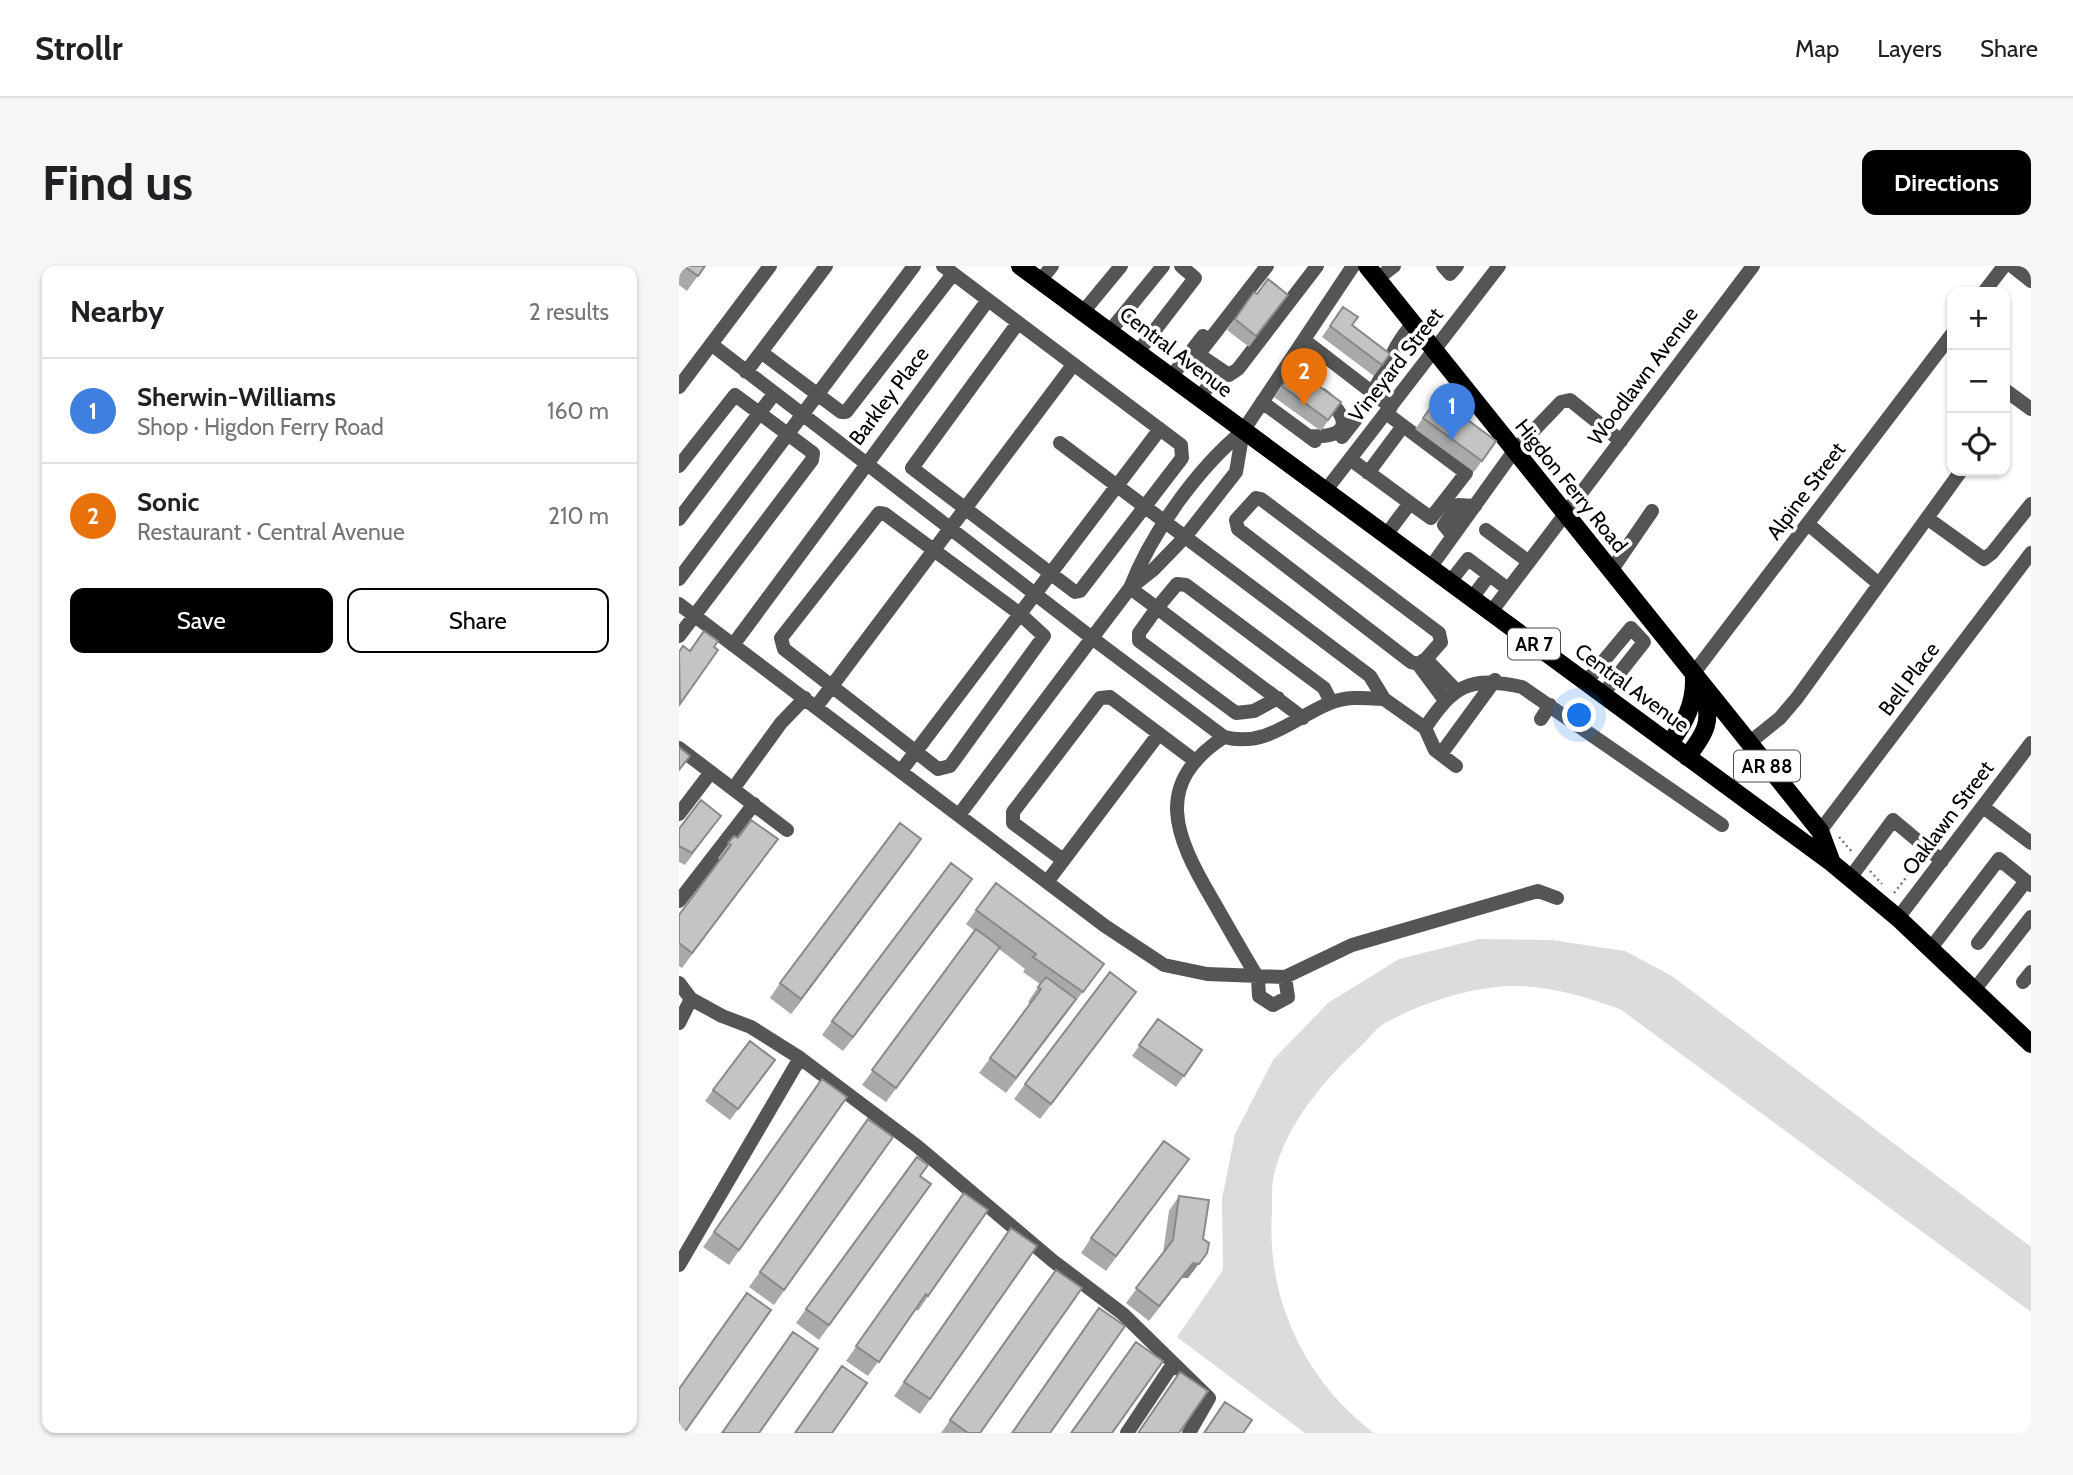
<!DOCTYPE html>
<html lang="en">
<head>
<meta charset="utf-8">
<style>
  body { margin:0; font-family:Cabin,sans-serif; background:#f6f6f6; color:#202124 }
  .controls { position:absolute; right:21px; top:21px; display:grid; overflow:hidden; border-radius:14px; box-shadow:0 2px 5px #0004 }
  .controls button { width:63px; height:63px; display:grid; place-items:center; padding:0; border:0; border-bottom:2px solid #e0e0e0; background:#fff; color:#202124; font:35px sans-serif }
  .you { position:absolute; left:901px; top:450px; width:24px; height:24px; margin:-18px; border:5px solid #fff; border-radius:50%; background:#1a73e8; box-shadow:0 0 0 10px #1a73e833 }
  .badge { display:grid; place-items:center; width:46px; height:46px; border-radius:50%; background:#000; color:#fff; font-size:23px; font-weight:700 }
  .pin { position:absolute; translate:-50% -58px; filter:drop-shadow(0 2px 4px #0008) }
  .pin::after { content:''; position:absolute; top:37px; width:24px; height:21px; background:inherit; clip-path:polygon(0 0,100% 0,50% 100%) }
  .list { margin:0; padding:0; list-style:none }
  h2 { display:flex; justify-content:space-between; align-items:center; height:91px; margin:0; padding:0 28px; font-size:30px }
  h2 small { font-size:23px; font-weight:400; color:#757577 }
  .list li { display:grid; grid-template-columns:46px 1fr auto; gap:21px; align-items:center; box-sizing:border-box; height:105px; padding:0 28px; border-top:2px solid #e0e0e0 }
  .list b { display:block; font-size:26px; white-space:nowrap }
  .list p { margin:0; font-size:23px; white-space:nowrap; color:#757577 }
  .list em { font-size:23px; font-style:normal; color:#757577 }
  .actions { display:flex; gap:14px; padding:21px 28px }
  .actions a { flex:1; padding:16px 0; border:2px solid #000; border-radius:14px; text-align:center; font-size:24px; color:#000 }
  .actions .main { background:#000; color:#fff }
  .icon { flex:none; width:38px; height:38px; fill:none; stroke:currentColor; stroke-width:2; stroke-linecap:round; stroke-linejoin:round }
  .map { position:relative; flex:none; width:1352px; height:1167px; overflow:hidden; border-radius:14px }
  header { display:flex; align-items:center; gap:42px; box-sizing:border-box; height:98px; padding:0 35px; background:#fff; border-bottom:2px solid #e0e0e0 }
  header strong { font-size:33px }
  nav { display:flex; gap:38px; margin-inline-start:auto; font-size:24px }
  .intro { display:flex; align-items:center; justify-content:space-between; box-sizing:border-box; height:168px; padding:0 42px }
  h1 { margin:0; font-size:49px }
  .button { padding:18px 32px; border-radius:14px; background:#000; color:#fff; font-size:24px; font-weight:700 }
  main { display:flex; gap:42px; padding:0 42px }
  aside { flex:1; background:#fff; border-radius:14px; box-shadow:0 2px 5px #0004 }
  .map>svg:first-child { display:block }
  .green { fill:#dcdcdc }
  .lines { fill:none; stroke-linecap:round; stroke-linejoin:round }
  .path { stroke:#777; stroke-width:2.5; stroke-dasharray:2 3.5; stroke-linecap:butt }
  .minor { stroke:#555; stroke-width:14 }
  .major { stroke:#000; stroke-width:18 }
  .wall { fill:#a9a9a9 }
  .shaded-wall { fill:#898989 }
  .building { fill:#c4c4c4; stroke:#898989; stroke-width:2 }
  .labels { text-anchor:middle; stroke-width:7; stroke-linejoin:round; paint-order:stroke }
  .shield { fill:#fff; stroke:#4c4c4c; stroke-width:2 }
  .shield-label { font-size:19px; font-weight:bold; fill:#000 }
  .street-label { font-size:21px; fill:#000; stroke:#fff }
</style>
</head>
<body>
<header>
<strong>Strollr</strong>
<nav><a>Map</a><a>Layers</a><a>Share</a></nav>
</header>
<div class="intro"><h1>Find us</h1><a class="button">Directions</a></div>
<main>
<aside>
<h2>Nearby<small>2 results</small></h2>
<ul class="list">
<li><span class="badge" style="background:#3f7fe0">1</span><div><b>Sherwin-Williams</b><p>Shop · Higdon Ferry Road</p></div><em>160 m</em></li>
<li><span class="badge" style="background:#e8710a">2</span><div><b>Sonic</b><p>Restaurant · Central Avenue</p></div><em>210 m</em></li>
</ul>
<div class="actions"><a class="main">Save</a><a>Share</a></div>
</aside>
<div class="map">
<svg width="1352" height="1167" viewBox="0 0 1352 1167">
  <rect width="100%" height="100%" fill="#fff"/>
  <path class="green" d="M800 673 873 674 946 685 993 710 1352 981V1046L941 743C907 731 869 719 833 720 790 721 743 737 706 757 698 762 690 772 683 779 645 814 607 858 595 909 592 921 593 935 593 946 587 1033 626 1115 695 1167H626L498 1071 544 1004 543 933 556 868 594 794 649 737 720 693Z"/>
  <g class="lines">
    <path class="path" d="M1160 571 1174 587
      M1258 572 1273 553
      M1191 605 1203 618
      M1215 627 1241 594"/>
    <path class="minor" d="M264 0 502 179 503 192 401 325 396 326 233 202 339 57
      M588 0 522 85V90L550 109 559 103 638 0
      M764 0 771 8 778 0
      M1333 0 1352 15
      M698 13 715 0
      M361 15 373 0
      M1305 26 1325 0
      M404 46 442 0
      M431 65 484 0
      M625 74 712 141
      M32 78 188 198 309 34
      M82 86 162 146H167L274 8
      M459 86 516 12 502 0
      M67 106 147 0
      M492 111 524 70
      M0 121 91 0
      M1326 124 1352 143
      M693 127C708 104 714 79 733 59
      M520 132 541 106
      M583 136 636 175
      M707 147 787 207 752 252 731 237
      M564 165 557 206 506 271 475 303 451 322C473 266 518 203 564 165L674 0
      M629 170C671 173 674 153 643 129
      M663 171 678 152
      M381 177 691 410 705 433 746 462 756 484 777 500
      M671 193 731 237 707 269
      M0 200 56 129 134 187 133 194 0 370
      M689 207 724 160
      M647 224 820 0
      M577 232 582 233 760 367 762 376 747 393 739 398 732 396 559 263 557 254Z
      M200 247 206 248 341 348 365 370 271 500 259 503 105 383 102 372Z
      M1248 252 1305 293 1313 287 1352 238
      M0 253 95 128
      M1129 258 1200 318
      M807 264 850 296
      M774 270 765 259 779 239 796 240
      M751 302 835 185 882 136 891 134 942 175
      M932 305 973 245
      M0 313 235 0
      M771 316 789 293 829 323
      M793 332 810 309
      M0 338 426 660 485 699 528 708 606 711 673 679 859 625 878 632
      M812 346 1074 0
      M54 379 188 198 413 372 451 322 478 342 460 367V375L557 447 575 445 599 432
      M747 393 777 424
      M739 398 765 433
      M1014 408 1273 68
      M907 416 952 362 965 376 924 428
      M137 441 394 99
      M624 452 478 342 498 318 507 319 645 422 652 436
      M862 453 871 439
      M746 462C774 420 791 409 843 421L1043 559
      M1070 477 1101 452 1118 432 1282 205
      M0 482 108 564
      M762 488 816 414
      M222 505 481 163
      M54 523 102 457 126 432
      M1304 541 1352 577
      M0 548 32 506
      M280 549 413 372 545 471
      M1141 565 1352 287
      M384 594 334 557V546L421 432 431 431 515 494
      M1171 612 1214 554 1263 595
      M368 616 479 469
      M0 635 75 538
      M1219 652 1352 477
      M1299 677 1347 615
      M1252 682 1320 593 1352 619
      M606 711 609 731 594 739 580 730 579 712C563 686 548 659 533 633 496 570 473 518 545 471 588 482 614 452 651 437 668 430 687 432 705 433
      M1344 716 1352 706
      M0 717 12 733 43 750 72 761 121 792 238 880 374 995 444 1048 530 1132 510 1167
      M1296 723 1352 651
      M0 757 12 733
      M0 999 121 792
      M448 1167 494 1098"/>
    <path class="major" d="M341 0 1153 597 1219 652 1352 778
      M688 0 1141 565 1153 597
      M991 477C1006 456 1016 438 1015 411
      M1008 491C1026 468 1035 454 1023 426"/>
  </g>
  <path class="wall" d="M0 0H26L8 25 0 19Z
    M575 26 601 40 570 81 548 64Z
    M664 41 673 59 711 88 695 110 643 71Z
    M608 113 662 136 642 165 595 131Z
    M759 132 817 175 795 206 736 163Z
    M42 550 6 599 0 596V563Z
    M55 570 59 572 99 573 3 702 0 700V649L41 594 39 592Z
    M232 588 112 748 91 732 101 717Z
    M283 628 164 785 143 769 153 755Z
    M297 644 425 698 327 827 300 807 351 738 349 736 361 718 344 706 346 703 320 683 207 836 183 819 296 665 287 658Z
    M457 726 361 853 335 833 346 818Z
    M479 753 523 784 497 821 453 790Z
    M96 794 51 854 26 835 34 824Z
    M143 813 168 831 50 999 24 981Z
    M189 853 214 871 95 1039 70 1021Z
    M510 893 427 1005 402 987 412 972Z
    M241 910 252 918 140 1074 117 1057 127 1043Z
    M285 927 309 944 239 1045 236 1043 189 1110 167 1095Z
    M500 930 524 973 528 987 509 1012H503L470 1055 447 1037 484 987 490 945Z
    M332 962 358 980 241 1148 215 1130Z
    M377 1004 301 1167H262Z"/>
  <path class="shaded-wall" d="M242 573 232 588 112 748 122 733Z
    M293 613 283 628 164 785 174 771Z
    M457 726 447 740 361 853 372 838Z
    M528 987 509 1012H503L470 1055 514 997Z"/>
  <path class="building" d="M5 0H26L19 10Z
    M589 13 609 29 577 70 556 53 575 26 578 28Z
    M664 41 679 51 673 59 711 88 703 99 651 60Z
    M619 103 643 117 641 121 662 136 649 154 603 120 608 113 610 114Z
    M759 132 817 175 803 195 744 152Z
    M25 365 39 375 35 381 39 384 1 438 0 386 4 380 11 385Z
    M0 481 11 490 0 504Z
    M22 534 42 550 13 587 0 580V563Z
    M72 554 99 573 13 687 0 677V649L52 579 49 577 55 570 59 572Z
    M221 557 242 573 122 733 101 717Z
    M272 597 293 613 174 771 153 755Z
    M317 617 425 698 404 726 354 691 357 688 297 644Z
    M297 663 321 681 217 822 193 804Z
    M431 706 457 726 372 838 346 818Z
    M367 711 397 733 337 812 311 792 362 723 359 721Z
    M479 753 523 784 505 810 460 779Z
    M71 775 96 794 59 843 34 824Z
    M143 813 168 831 60 984 35 966Z
    M189 853 214 871 105 1024 81 1006Z
    M485 875 510 893 437 990 412 972Z
    M238 891 249 899 241 910 252 918 150 1059 127 1043Z
    M285 927 309 944 249 1030 247 1028 200 1096 177 1080Z
    M500 930 530 934 524 973 530 977 528 987 520 998 514 997 480 1040 457 1022 494 974Z
    M332 962 358 980 251 1133 225 1116Z
    M377 1004 403 1022 301 1167H289L271 1154Z
    M68 1027 92 1044 5 1167H0V1123Z
    M420 1042 446 1060 371 1167H333Z
    M114 1066 139 1083 80 1167H43Z
    M457 1076 484 1095 433 1167H392Z
    M163 1100 188 1117 153 1167H116Z
    M501 1106 529 1125 500 1167H459Z
    M546 1136 573 1154 564 1167H525Z"/>
  <g class="labels">
    <g class="shield">
      <rect x="829" y="362.5" width="52" height="31" rx="5"/>
      <rect x="1055" y="484.5" width="66" height="31" rx="5"/>
    </g>
    <g class="shield-label">
      <text x="855" y="385">AR 7</text>
      <text x="1088" y="507">AR 88</text>
    </g>
    <g class="street-label">
      <text transform="translate(497 86) rotate(37)" y="7">Central Avenue</text>
      <text transform="translate(717 99) rotate(-52)" y="7">Vineyard Street</text>
      <text transform="translate(964 110) rotate(-53)" y="7">Woodlawn Avenue</text>
      <text transform="translate(210 130) rotate(-53)" y="7">Barkley Place</text>
      <text transform="translate(892 220) rotate(51)" y="7">Higdon Ferry Road</text>
      <text transform="translate(1127 225) rotate(-53)" y="7">Alpine Street</text>
      <text transform="translate(1230 413) rotate(-53)" y="7">Bell Place</text>
      <text transform="translate(953 422) rotate(36)" y="7">Central Avenue</text>
      <text transform="translate(1269 552) rotate(-53)" y="7">Oaklawn Street</text>
    </g>
  </g>
</svg>
<div class="controls">
<button>+</button>
<button>−</button>
<button><svg class="icon" aria-label="locate" viewBox="0 0 24 24"><circle cx="12" cy="12" r="6"/><path d="M12 2v4M12 18v4M2 12h4M18 12h4"/></svg></button>
</div>
<div class="you"></div>
<div class="pin badge" style="left:773px;top:175px;background:#3f7fe0">1</div>
<div class="pin badge" style="left:625px;top:140px;background:#e8710a">2</div>
</div>
</main>
</body>
</html>
